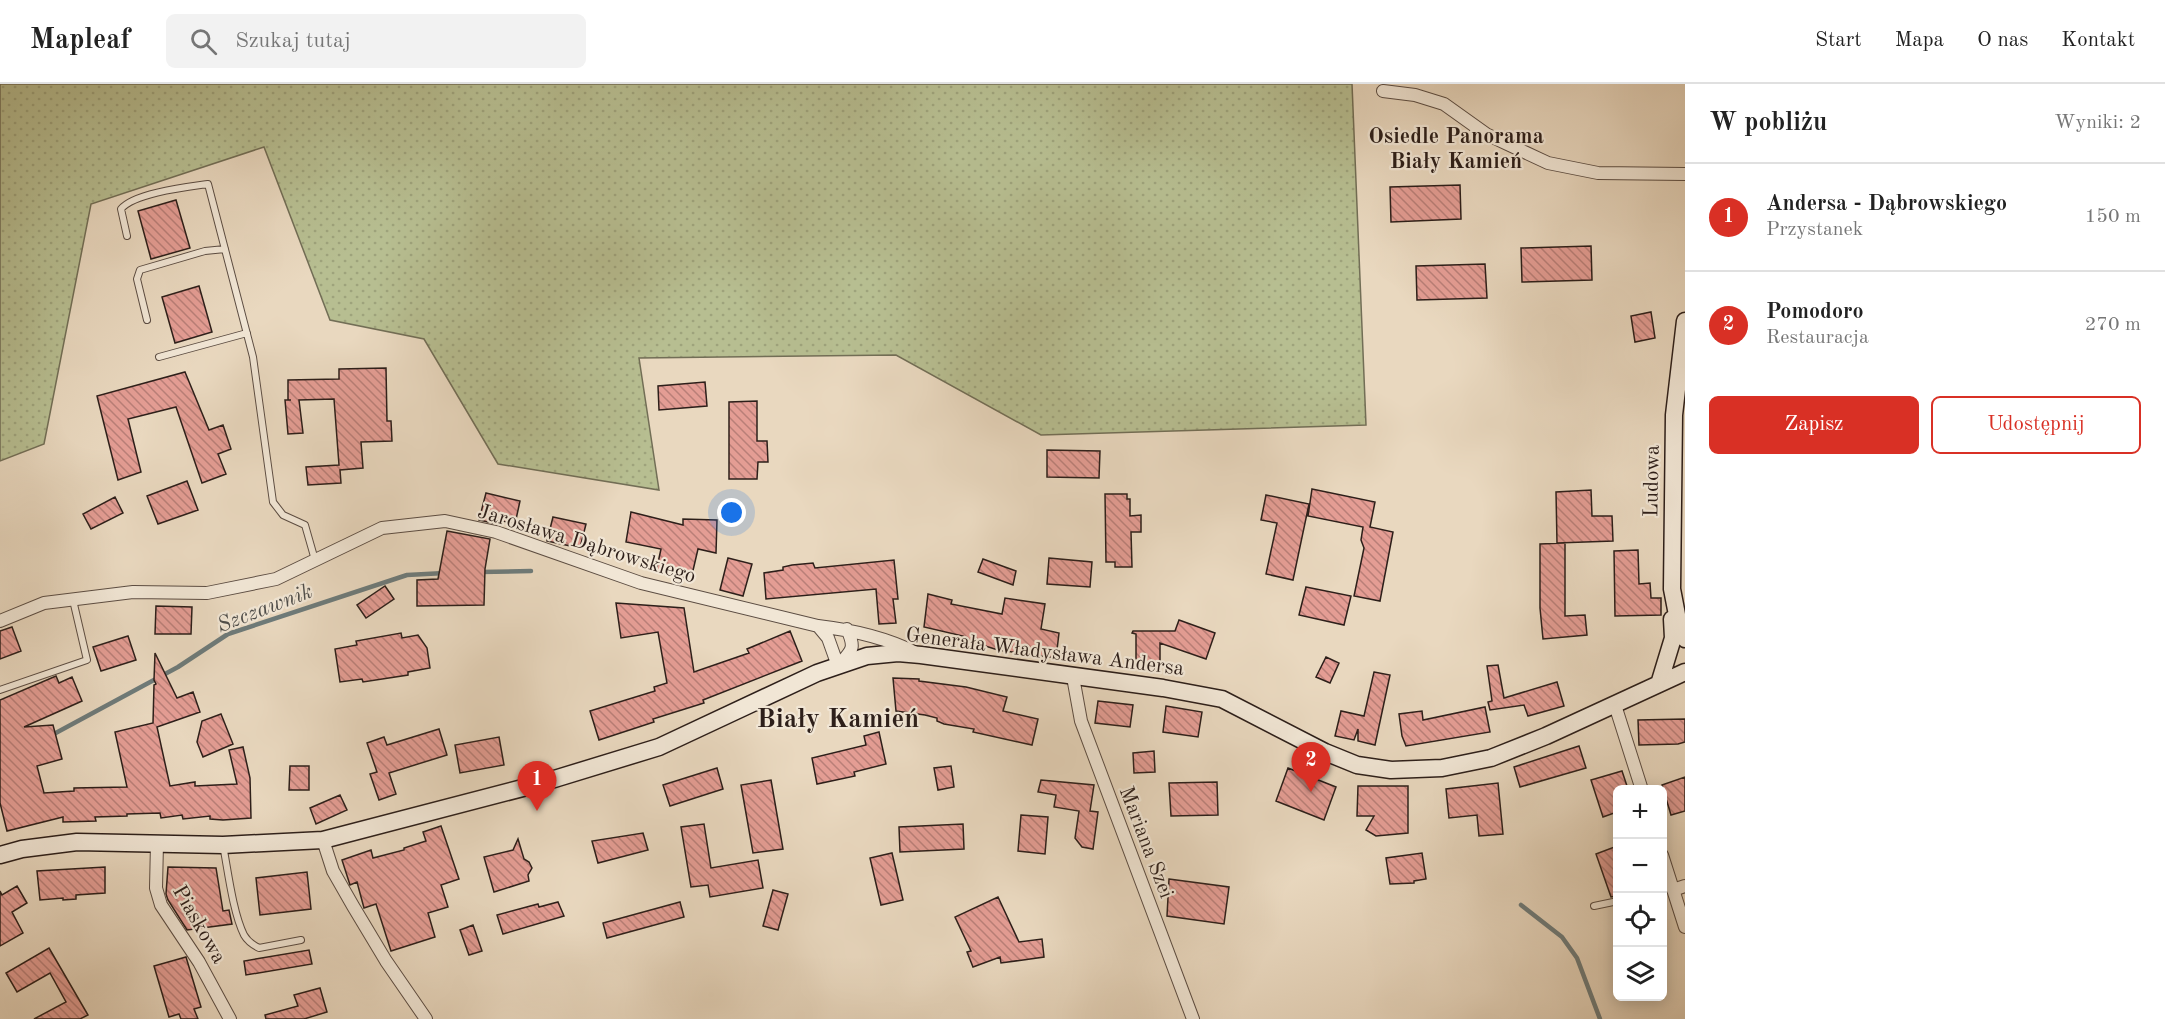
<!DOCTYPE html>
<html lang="pl">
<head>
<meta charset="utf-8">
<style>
  body { margin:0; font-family:"Old Standard TT",serif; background:#f2f2f2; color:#222 }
  .controls { position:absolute; right:18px; bottom:18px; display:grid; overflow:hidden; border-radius:9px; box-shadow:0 3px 15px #0003 }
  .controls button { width:54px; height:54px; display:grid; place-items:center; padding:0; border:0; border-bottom:2px solid #e0e0e0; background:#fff; color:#222; font:30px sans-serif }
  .you { position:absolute; left:732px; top:429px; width:21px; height:21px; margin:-15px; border:4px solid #fff; border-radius:50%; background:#1a73e8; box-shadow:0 0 0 9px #1a73e833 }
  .badge { display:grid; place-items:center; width:39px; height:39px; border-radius:50%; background:#d93025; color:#fff; font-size:20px; font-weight:700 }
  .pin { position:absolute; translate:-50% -50px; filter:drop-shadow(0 2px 3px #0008) }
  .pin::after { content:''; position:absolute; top:32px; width:21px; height:18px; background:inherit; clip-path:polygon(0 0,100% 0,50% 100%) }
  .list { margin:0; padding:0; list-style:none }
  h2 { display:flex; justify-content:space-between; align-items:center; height:78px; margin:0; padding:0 24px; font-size:26px }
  h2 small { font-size:20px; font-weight:400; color:#767676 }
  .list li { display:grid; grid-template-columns:39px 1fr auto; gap:18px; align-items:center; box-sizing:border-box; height:108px; padding:0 24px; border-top:2px solid #e0e0e0 }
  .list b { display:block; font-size:22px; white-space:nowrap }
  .list p { margin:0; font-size:20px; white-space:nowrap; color:#767676 }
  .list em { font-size:20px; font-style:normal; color:#767676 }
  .actions { display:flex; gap:12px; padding:18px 24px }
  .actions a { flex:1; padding:14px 0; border:2px solid #d93025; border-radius:9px; text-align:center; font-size:21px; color:#d93025 }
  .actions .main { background:#d93025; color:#fff }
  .icon { flex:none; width:33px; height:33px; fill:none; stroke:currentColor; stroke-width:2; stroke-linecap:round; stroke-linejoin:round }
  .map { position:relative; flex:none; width:1685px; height:935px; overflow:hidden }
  header { display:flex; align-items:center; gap:36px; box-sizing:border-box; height:84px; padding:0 30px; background:#fff; border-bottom:2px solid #e0e0e0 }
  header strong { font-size:28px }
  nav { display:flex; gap:33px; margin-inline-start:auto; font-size:21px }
  .search { width:420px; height:54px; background:#f2f2f2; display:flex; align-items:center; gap:15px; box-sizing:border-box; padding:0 21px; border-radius:9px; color:#767676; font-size:22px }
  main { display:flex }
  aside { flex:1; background:#fff }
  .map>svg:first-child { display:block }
  .grass { fill:url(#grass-dots); stroke:#726e56; stroke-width:1.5 }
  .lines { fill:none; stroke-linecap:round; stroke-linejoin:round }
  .stream { stroke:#6e7b7a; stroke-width:4.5 }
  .building { fill:url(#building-back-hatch); stroke:#2d1f1a; stroke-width:1.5 }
  .lane-casing { stroke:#5c4d43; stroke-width:8 }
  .street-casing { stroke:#5c4d43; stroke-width:14 }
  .secondary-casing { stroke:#2d1f1a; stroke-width:19 }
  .lane { stroke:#f1e6d5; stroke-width:6 }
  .street { stroke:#f1e6d5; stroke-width:12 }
  .secondary { stroke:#f1e6d5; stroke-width:16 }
  .labels { text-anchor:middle; stroke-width:4.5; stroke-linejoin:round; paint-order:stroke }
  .street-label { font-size:21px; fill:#2d1f1a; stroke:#f1e6d5 }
  .neighbourhood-label { font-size:22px; font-weight:bold; fill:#2d1f1a; stroke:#f1e6d5 }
  .water-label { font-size:22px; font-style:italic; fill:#4e4d4a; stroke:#f1e6d5 }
  .district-label { font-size:27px; font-weight:bold; fill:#2d1f1a; stroke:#f1e6d5 }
</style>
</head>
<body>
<header>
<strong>Mapleaf</strong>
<div class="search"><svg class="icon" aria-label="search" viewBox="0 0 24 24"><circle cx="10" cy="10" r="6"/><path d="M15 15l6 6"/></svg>Szukaj tutaj</div>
<nav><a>Start</a><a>Mapa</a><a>O nas</a><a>Kontakt</a></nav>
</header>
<main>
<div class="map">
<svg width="1685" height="935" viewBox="0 0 1685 935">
  <defs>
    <pattern id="grass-dots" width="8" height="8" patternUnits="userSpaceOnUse" patternTransform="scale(1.5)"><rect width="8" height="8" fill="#b7be91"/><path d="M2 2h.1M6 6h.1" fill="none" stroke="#9ea37c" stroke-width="1.8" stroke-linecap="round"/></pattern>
    <pattern id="building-back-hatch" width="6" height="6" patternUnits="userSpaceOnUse" patternTransform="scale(1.5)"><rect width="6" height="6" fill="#e49d94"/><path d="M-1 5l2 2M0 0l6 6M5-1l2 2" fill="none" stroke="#b97f78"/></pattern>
  </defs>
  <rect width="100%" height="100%" fill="#e9d8bf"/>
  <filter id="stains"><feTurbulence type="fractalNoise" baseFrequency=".00333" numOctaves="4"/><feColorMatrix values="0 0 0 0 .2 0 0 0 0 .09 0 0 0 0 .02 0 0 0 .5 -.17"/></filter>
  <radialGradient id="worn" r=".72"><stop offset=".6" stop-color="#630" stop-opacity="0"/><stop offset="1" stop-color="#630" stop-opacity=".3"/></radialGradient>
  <path class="grass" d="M0 0H1352L1366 341 1041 351 896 271 639 274 659 406 498 380 424 255 330 236 264 63 91 120 44 360 0 377Z"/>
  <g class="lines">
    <path class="stream" d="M480 488 531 487
      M52 651 178 583 228 550 407 491 445 489
      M1521 821 1562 853 1577 874 1600 935"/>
  </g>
  <path class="building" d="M1460 101 1461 135 1391 138 1390 103Z
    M176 116 190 164 151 175 138 127Z
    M1591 162 1592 196 1522 198 1521 164Z
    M1485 180 1487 214 1417 216 1416 182Z
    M199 202 212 248 175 259 162 213Z
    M1651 228 1655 254 1635 258 1631 232Z
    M386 284 387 337H391L392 357 361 358 363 384 340 386 341 399 308 401 306 383 339 381 334 315 299 316 303 349 288 350 285 316H291H288V296L339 295V285Z
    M185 288 209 346 223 341 231 365 218 370 226 390 202 399 176 323 128 335 141 388 118 396 97 312Z
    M705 298 707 322 659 326 658 302Z
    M757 317V357H767L768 378H758L757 395H729V318Z
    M1047 366 1100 367 1099 394 1047 393Z
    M187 397 198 426 158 440 147 412Z
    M1312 405 1375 418 1370 443 1393 448 1380 517 1354 512 1364 464 1361 456 1363 443 1308 432Z
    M1591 406 1592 432H1612L1613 457 1557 459 1556 408Z
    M486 409 520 417 515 440 494 435 493 439 479 436Z
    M1105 410H1127V415H1130V432L1141 431V448H1131L1132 483H1115V478H1106Z
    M1266 411 1309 420 1293 496 1266 490 1277 439 1261 436Z
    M115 413 123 429 91 445 83 430Z
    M631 428 683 441V435L717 436 716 469 698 465 691 495 656 488 661 465 626 458Z
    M553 433 586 440 580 464 547 457Z
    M447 447 490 455 485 485 484 521 417 522V496L438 495Z
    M1565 459V532L1585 531 1587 551 1543 555 1540 524V460Z
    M1638 466 1639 500 1650 499 1651 514H1661V531L1615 532 1614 467Z
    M728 474 752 480 743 512 720 506Z
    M1049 474 1092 478 1090 503 1047 500Z
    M983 475 1016 487 1013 501 978 488Z
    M894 476 898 515H893L896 539 879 540 876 505 766 515 764 489 783 486V483L792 481 813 479 815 484Z
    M385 502 394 515 366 534 357 521Z
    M1306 503 1351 512 1344 541 1299 531Z
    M928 510 952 516 951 520 1002 530 1005 514 1045 520 1041 545 1059 549 1056 574 998 566 963 555V552L924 543Z
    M616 519 684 524 694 588 749 569 747 565 790 547 802 577 703 616 704 619 653 635 654 638 599 656 590 627 655 607 654 603 667 599 658 548 621 554Z
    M156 522 192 523 191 550H155Z
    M1179 536 1215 549 1206 575 1160 559V581H1136V550L1132 549 1133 547H1175Z
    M12 543 21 567 0 575V547Z
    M401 549 402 554 418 551 427 564 430 584 408 588V591L363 598 362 595 340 598 335 565 357 561 356 557Z
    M128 552 136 576 101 587 93 563Z
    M155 569 177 614 193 608 200 628 157 643 170 702 195 698V702L237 700 229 666 243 663 250 694 251 734 223 736 210 735V732L183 735 182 731 161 734 160 729 127 730V732L95 733 96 737 63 738V733L7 747 0 719V616L56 592 59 599 72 593 82 617 24 643 53 641 62 675 37 682 44 709 74 707V704L127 703 115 648 153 639 154 601 156 600 154 596Z
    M1326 573 1339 579 1330 599 1316 593Z
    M1498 581 1504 614 1557 598 1564 622 1528 632 1524 621 1490 626 1488 618 1492 617 1487 582Z
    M1374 588 1390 591 1375 661 1358 657V645L1354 656 1335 652 1341 627 1364 632Z
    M893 594 919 595V597L966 603 1007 613 1003 627 1038 635 1032 661 973 648 974 645 944 640 937 637V634L925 631 896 627Z
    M1098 617 1133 621 1130 643 1095 639Z
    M1166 622 1202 628 1198 653 1163 648Z
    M1485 623 1490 648 1406 662 1402 652 1399 630 1422 627 1423 636Z
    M221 630 233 660 203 673 197 658 202 637Z
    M1685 635V658L1678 660 1639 661 1638 636Z
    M439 645 447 671 389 689 396 710 379 716 370 690 377 688 367 659 384 653 387 661Z
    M879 648 886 680 854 688 855 692 817 700 812 674 866 661 864 652Z
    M499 653 504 681 460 689 455 661Z
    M1579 662 1586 684 1520 703 1514 683Z
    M1154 667 1155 688 1134 689 1133 669Z
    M290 682H309V706H289Z
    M951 682 954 703 938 706 934 684Z
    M717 684 723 705 670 722 663 701Z
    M1288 684 1336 703 1324 736 1276 717Z
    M1622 687 1628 705H1617V728L1603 733 1591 696Z
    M1685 693V727L1671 731 1662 701Z
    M771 696 783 765 753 769 741 701Z
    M1041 696 1094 701 1090 727 1098 728 1093 765 1082 763 1075 754 1079 727 1054 723 1056 711 1038 708Z
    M1217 698 1218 731 1171 732 1169 699Z
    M1498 699 1503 750 1479 752 1477 731 1449 734 1446 705Z
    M1358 702H1408V749L1376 752 1366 746 1374 732H1357Z
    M340 711 347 726 316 740 310 724Z
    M1021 731 1048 733 1045 770 1018 767Z
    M704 740 711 784 758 776 763 804 710 813 708 801 691 803 681 743Z
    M963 740 964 765 900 768 899 743Z
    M441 742 459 795 441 801 448 823 428 829 435 853 391 867 376 820 364 824 357 798 350 801 342 776 371 766 373 774 404 766V764L426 757 423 748Z
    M643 749 648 766 598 779 592 757Z
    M518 755 524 775 529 778 532 784 528 791 529 797 494 808 484 773 513 766Z
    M1617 762V812L1611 813 1596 770Z
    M892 769 903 816 881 821 870 774Z
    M1422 769 1426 795 1414 797V799L1390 800 1386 774Z
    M105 783V809L76 811V815L63 816V814L40 816 37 787Z
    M168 783 216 784 223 827 229 826 232 840 187 846 168 816 166 810Z
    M307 788 311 825 260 831 256 794Z
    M1169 795 1229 803 1224 840 1167 832Z
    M17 802 27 819 12 828 23 849 0 862V807L2 811Z
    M773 806 788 810 778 846 763 842Z
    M998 813 1019 858 1042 855 1044 873 1001 879 1000 873 973 883 967 868 971 867 955 833Z
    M558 818 564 832 503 850 497 831 538 820 539 823Z
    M680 818 684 833 607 854 603 839Z
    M473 841 482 867 469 871 460 846Z
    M49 864 88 931 80 935H34L66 918 50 889 17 908 6 889Z
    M309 866 312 880 246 891 244 877Z
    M186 873 201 923 194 925 198 935H181L179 930 169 933 154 882Z
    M320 904 327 928 304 935H266L265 931 298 922 294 911Z"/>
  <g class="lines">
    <defs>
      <path id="lane" d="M127 152 121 125C134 109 187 103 208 100L253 273 273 418 283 431 305 441 315 476
        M147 236 137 195 140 186 205 167 225 165
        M159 273 247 249
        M0 606 87 576 73 516
        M223 761C228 787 233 829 244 851 248 858 253 861 259 864L301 856
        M1594 822 1618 817"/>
      <path id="street" d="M1383 7 1415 11 1444 20 1486 50 1548 79 1598 89 1685 90
        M0 537 44 519 133 508 207 509 276 495 382 444 445 437 496 448 641 499 818 542C852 546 885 553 916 569
        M818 542 828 554 838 582
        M839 581C852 566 856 565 847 545
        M1073 593 1081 637 1193 935
        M1615 621 1642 706
        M323 756 333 787 353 822 386 877 426 935
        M157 759 156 804 161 821 199 878 230 935
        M1662 771 1685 843
        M1673 806 1685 802"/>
      <path id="secondary" d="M1685 237 1674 331 1672 505 1678 536 1685 555
        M1659 600 1673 554 1672 535
        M0 771 22 765 77 758 223 761 323 756 538 700 659 663 817 589 867 572 898 569 921 571 1163 604 1222 615 1325 668 1357 681 1391 686 1442 684 1491 674 1546 652 1685 588"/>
    </defs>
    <use href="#lane" class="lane-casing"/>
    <use href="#street" class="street-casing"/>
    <use href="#secondary" class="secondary-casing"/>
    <use href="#lane" class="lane"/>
    <use href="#street" class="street"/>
    <use href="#secondary" class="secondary"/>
  </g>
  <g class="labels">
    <g class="street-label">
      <text transform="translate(1651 397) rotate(-89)" y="7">Ludowa</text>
      <text transform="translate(587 459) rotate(17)" y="7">Jarosława Dąbrowskiego</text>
      <text transform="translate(1045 567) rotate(7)" y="7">Generała Władysława Andersa</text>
      <text transform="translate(1147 758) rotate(69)" y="7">Mariana Szei</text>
      <text transform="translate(200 840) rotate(60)" y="7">Piaskowa</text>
    </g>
    <g class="neighbourhood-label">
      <text x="1456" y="59">Osiedle Panorama<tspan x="1456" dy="25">Biały Kamień</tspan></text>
    </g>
    <g class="water-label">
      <text transform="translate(264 523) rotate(-21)" y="8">Szczawnik</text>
    </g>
    <g class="district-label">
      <text x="838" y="643">Biały Kamień</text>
    </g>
  </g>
  <rect width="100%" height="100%" filter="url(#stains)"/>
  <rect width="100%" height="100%" fill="url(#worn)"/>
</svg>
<div class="controls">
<button>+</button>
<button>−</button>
<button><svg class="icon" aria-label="locate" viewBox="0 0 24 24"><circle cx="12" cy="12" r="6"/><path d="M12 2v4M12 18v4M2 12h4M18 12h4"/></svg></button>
<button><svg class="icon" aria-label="layers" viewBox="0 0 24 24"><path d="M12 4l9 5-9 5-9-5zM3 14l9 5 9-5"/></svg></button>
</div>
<div class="you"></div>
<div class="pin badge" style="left:537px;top:727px">1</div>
<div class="pin badge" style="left:1311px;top:708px">2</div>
</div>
<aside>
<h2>W pobliżu<small>Wyniki: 2</small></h2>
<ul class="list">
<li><span class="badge">1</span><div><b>Andersa - Dąbrowskiego</b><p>Przystanek</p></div><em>150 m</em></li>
<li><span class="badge">2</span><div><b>Pomodoro</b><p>Restauracja</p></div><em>270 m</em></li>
</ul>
<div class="actions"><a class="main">Zapisz</a><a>Udostępnij</a></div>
</aside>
</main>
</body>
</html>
